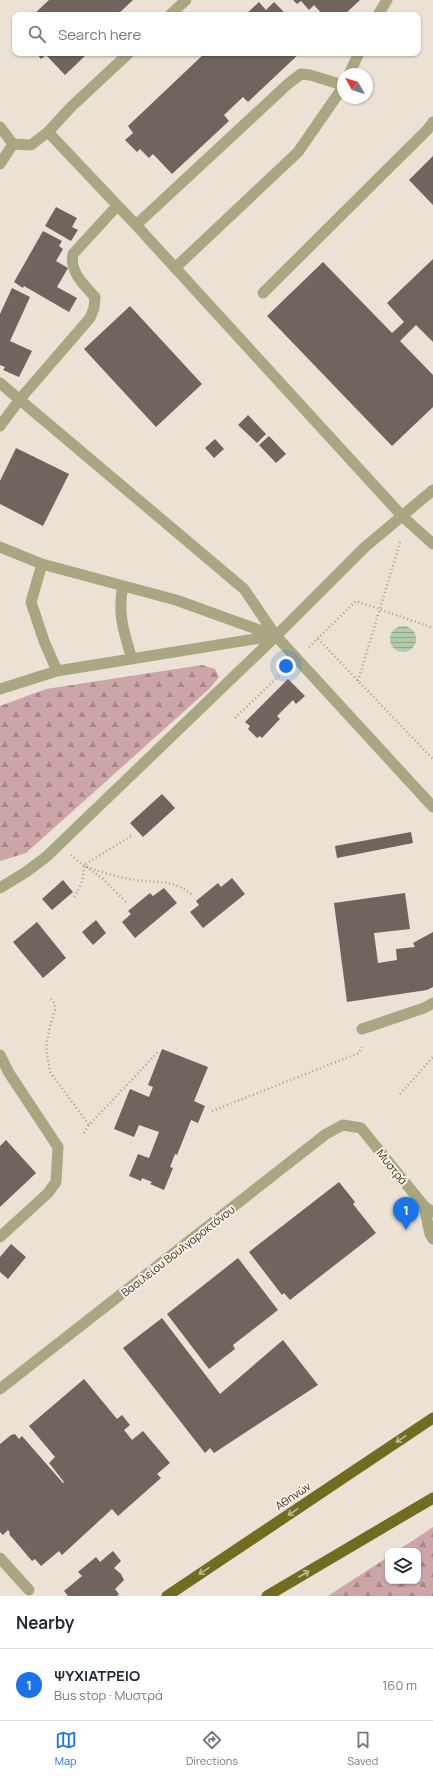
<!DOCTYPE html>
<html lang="en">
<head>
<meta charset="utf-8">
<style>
  body { margin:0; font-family:Manrope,sans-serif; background:#f2f2f3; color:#1f2937 }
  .controls { position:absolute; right:12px; bottom:12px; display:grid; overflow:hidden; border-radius:8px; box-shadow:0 1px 3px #0004 }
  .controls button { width:36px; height:36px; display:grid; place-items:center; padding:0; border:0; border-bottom:1px solid #e0e1e3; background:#fff; color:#1f2937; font:20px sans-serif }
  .compass { position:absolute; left:337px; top:68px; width:36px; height:36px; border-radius:50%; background:#fff; box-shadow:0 1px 3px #0004; rotate:309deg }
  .you { position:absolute; left:286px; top:666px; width:14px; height:14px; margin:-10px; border:3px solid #fff; border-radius:50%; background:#1a73e8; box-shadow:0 0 0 6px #1a73e833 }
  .badge { display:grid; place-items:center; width:26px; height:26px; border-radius:50%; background:#1a73e8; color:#fff; font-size:13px; font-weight:700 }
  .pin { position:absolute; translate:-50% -33px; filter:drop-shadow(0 1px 2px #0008) }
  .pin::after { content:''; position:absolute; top:21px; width:14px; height:12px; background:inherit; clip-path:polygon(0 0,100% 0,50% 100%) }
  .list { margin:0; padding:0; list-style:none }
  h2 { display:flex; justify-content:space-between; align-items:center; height:52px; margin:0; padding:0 16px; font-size:17px }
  h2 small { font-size:13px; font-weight:400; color:#747a83 }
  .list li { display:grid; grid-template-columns:26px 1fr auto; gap:12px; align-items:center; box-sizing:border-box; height:72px; padding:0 16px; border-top:1px solid #e0e1e3 }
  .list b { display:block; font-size:15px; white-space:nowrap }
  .list p { margin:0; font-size:13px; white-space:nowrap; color:#747a83 }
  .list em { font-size:13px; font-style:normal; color:#747a83 }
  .icon { flex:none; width:22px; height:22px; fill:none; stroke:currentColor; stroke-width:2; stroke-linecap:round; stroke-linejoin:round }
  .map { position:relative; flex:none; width:433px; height:1596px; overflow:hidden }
  .search { position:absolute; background:#fff; box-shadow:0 1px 3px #0004; left:12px; right:12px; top:12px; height:44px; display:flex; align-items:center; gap:10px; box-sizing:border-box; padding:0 14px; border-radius:8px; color:#747a83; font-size:15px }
  .sheet { height:124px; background:#fff }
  nav { display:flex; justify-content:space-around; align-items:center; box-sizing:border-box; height:56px; border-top:1px solid #e0e1e3; background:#fff; font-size:11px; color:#747a83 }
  nav a { display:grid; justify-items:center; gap:2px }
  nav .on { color:#1a73e8 }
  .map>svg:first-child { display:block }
  .forest { fill:url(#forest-firs) }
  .water { fill:url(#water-rules) }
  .building { fill:#71635d }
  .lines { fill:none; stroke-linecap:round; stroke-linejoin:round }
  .path { stroke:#a79f95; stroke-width:2.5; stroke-dasharray:1 3; stroke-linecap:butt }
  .service { stroke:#a8a782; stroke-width:11 }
  .minor { stroke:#a8a782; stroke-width:11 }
  .tertiary { stroke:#a8a782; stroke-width:11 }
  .trunk { stroke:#706c20; stroke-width:11 }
  .oneway { stroke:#c2ba94 }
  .labels { text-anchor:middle; stroke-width:4; stroke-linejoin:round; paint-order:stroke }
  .street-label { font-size:11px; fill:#393530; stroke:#f8eee1 }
</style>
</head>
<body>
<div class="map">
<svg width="433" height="1596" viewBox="0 0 433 1596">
  <defs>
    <pattern id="forest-firs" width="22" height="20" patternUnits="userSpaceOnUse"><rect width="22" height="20" fill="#cda4a8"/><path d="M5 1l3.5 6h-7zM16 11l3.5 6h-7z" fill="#a78689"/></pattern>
    <pattern id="water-rules" width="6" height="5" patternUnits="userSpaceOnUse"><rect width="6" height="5" fill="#b1caa8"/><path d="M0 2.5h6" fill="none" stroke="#91a589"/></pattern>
  </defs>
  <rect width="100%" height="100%" fill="#ebe1d4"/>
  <path class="forest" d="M202 665 215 669 219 677 209 689 26 853 0 861V706L46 689Z
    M433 1527V1596H328L388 1557V1581H418V1551H397Z"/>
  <path class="water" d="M390 639a13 13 0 1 1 26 0a13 13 0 1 1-26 0Z"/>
  <path class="building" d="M49 0H133L117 15H33Z
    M293 0H360L344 15H323L314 5 309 10 301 1 297 4Z
    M259 2 266 10 274 2 287 15H245Z
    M36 53H88L65 75 46 55 41 59Z
    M205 53H300L248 102 243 97 224 115 229 121 172 174 153 154 149 158 140 149 137 152 125 140 133 133 128 126Z
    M433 156V205L409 180Z
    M56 207 77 218 72 227 78 230 71 241 45 226Z
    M43 231 62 241 59 246 63 249 56 261 68 268 57 287 77 298 69 312 24 286 23 288 14 282Z
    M433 259V342L416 325 400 341 433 375V407L392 446 267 316 323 262 392 333 404 322 387 303Z
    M12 288 30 297 10 341 32 351 19 377 3 370 5 367 0 365V314Z
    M130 306 202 384 156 427 84 349Z
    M248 415 266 434 257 443 238 425Z
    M269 436 286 454 276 463 259 445Z
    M215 439 224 449 214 458 205 448Z
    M16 448 69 474 43 526 0 504V481Z
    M288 679 305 696 296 704 293 700 277 716 280 719 262 738 260 736 257 738 248 729 250 726 245 722Z
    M162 794 175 808 143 837 130 823Z
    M411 832 413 843 337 858 335 846Z
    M232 878 245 894 203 928 190 912 199 905 196 901 218 883 221 887Z
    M63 880 73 892 52 910 42 899Z
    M164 888 177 903 135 938 122 922 131 914 128 911 150 893 153 896Z
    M405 893 410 929 374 933 378 963 397 960 396 949 415 947 413 943 433 932V987L427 990 347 1002 334 903Z
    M96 920 106 933 93 945 82 932Z
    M37 922 66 958 43 978 13 942Z
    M162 1049 208 1067 194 1101 205 1106 198 1123 191 1120 177 1155 175 1154 170 1167 173 1168 164 1190 150 1184 152 1182 142 1178 141 1181 129 1176 138 1154 149 1158 159 1132 139 1125 134 1137 114 1129 130 1089 149 1097 153 1087 148 1085Z
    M6 1140 36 1173 0 1207V1146Z
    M339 1182 355 1202 353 1204 376 1233 290 1300 284 1293 282 1295 249 1252Z
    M11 1244 26 1257 8 1279 0 1272V1257Z
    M238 1258 278 1310 233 1345 235 1349 209 1369 167 1314Z
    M162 1318 220 1394 283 1340 318 1385 214 1453 210 1448 205 1453 123 1348Z
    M84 1379 117 1419 122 1415 130 1425 124 1430 132 1440 143 1431 170 1463 157 1474 161 1478 118 1516 112 1509 62 1555 59 1551 41 1566 35 1559 32 1561 9 1534 10 1533 8 1530 3 1535 0 1532V1444L11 1435 15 1434 19 1439 22 1436 63 1483 64 1482 49 1463 55 1457 29 1426Z
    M113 1551 121 1561 114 1568 121 1574 124 1580 115 1589 119 1594 117 1596H68L64 1591 82 1576 78 1572 96 1557 100 1562Z"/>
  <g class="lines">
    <path class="path" d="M318 639 433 759
      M309 647 356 601 433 628
      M358 681 400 542
      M235 718 285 670
      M71 855C75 858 79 863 84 865 94 871 123 878 135 880 158 883 175 879 193 896
      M86 867 102 878 128 904
      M74 897C81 886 84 878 84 865L133 835
      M51 999 55 1004V1010L50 1026 46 1047 50 1072 89 1125
      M400 1094 433 1057
      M212 1111 359 1053 362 1047
      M84 1133 89 1125 158 1052"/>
    <path class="service" d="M263 293 428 129 433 122
      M0 547 42 564 176 600 276 636
      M42 564 31 602 44 641 57 671
      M123 586C117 613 124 633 132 659
      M0 689 57 671 273 636
      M0 1237 48 1193 56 1182 58 1147"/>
    <path class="minor" d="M170 15 186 0
      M378 15 387 0
      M349 74 359 53
      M0 127 13 144 31 145 48 132 136 225 403 517 433 544
      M48 132 71 107 129 53
      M0 164 13 144
      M136 225 289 83 301 74 310 75 343 85
      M175 268 298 152 343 87
      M0 383 244 589 276 636 433 807
      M0 426 20 399 90 318 94 308 95 297C84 285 69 271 73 254L117 206
      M0 888 26 872 46 857 276 636 365 547 433 490
      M362 1029 424 1008 433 1003
      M0 1055 9 1073 58 1147
      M0 1558 29 1590"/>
    <path class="tertiary" d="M424 1206 430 1234 433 1239
      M0 1389 326 1134 343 1125 361 1128 424 1206 433 1212"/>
    <path class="trunk" d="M167 1596 433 1418
      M267 1596 433 1498"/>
  </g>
  <defs><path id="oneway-shaft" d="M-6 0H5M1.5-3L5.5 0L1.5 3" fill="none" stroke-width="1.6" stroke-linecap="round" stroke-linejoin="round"/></defs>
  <g class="oneway">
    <use href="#oneway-shaft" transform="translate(401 1439) rotate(146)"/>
    <use href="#oneway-shaft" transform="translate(293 1512) rotate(146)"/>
    <use href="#oneway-shaft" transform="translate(204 1571) rotate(146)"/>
    <use href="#oneway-shaft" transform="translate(304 1574) rotate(-30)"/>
  </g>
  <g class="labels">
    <g class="street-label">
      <text transform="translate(392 1167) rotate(51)" y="4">Μυστρά</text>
      <text transform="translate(178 1251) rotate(-38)" y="4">Βασιλείου Βουλγαροκτόνου</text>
      <text transform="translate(293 1496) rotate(-34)" y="4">Αθηνών</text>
    </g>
  </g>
</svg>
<div class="controls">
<button><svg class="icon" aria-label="layers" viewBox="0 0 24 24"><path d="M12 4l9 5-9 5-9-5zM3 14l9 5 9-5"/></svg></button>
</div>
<svg class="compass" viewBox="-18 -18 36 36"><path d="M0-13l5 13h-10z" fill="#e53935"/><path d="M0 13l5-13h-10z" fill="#747a83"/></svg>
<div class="you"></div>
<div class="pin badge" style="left:406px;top:1230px">1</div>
<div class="search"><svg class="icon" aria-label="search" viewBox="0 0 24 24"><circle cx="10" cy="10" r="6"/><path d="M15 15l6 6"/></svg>Search here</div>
</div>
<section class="sheet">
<h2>Nearby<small></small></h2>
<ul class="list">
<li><span class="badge">1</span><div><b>ΨΥΧΙΑΤΡΕΙΟ</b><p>Bus stop · Μυστρά</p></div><em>160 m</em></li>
</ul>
</section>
<nav>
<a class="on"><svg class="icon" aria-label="map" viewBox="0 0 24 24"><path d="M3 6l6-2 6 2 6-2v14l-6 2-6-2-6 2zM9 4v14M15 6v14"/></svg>Map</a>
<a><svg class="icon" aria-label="directions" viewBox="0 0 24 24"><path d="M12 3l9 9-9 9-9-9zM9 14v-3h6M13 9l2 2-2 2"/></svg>Directions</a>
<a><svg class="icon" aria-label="saved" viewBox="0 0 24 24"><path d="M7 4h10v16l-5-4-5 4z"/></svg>Saved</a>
</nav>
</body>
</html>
